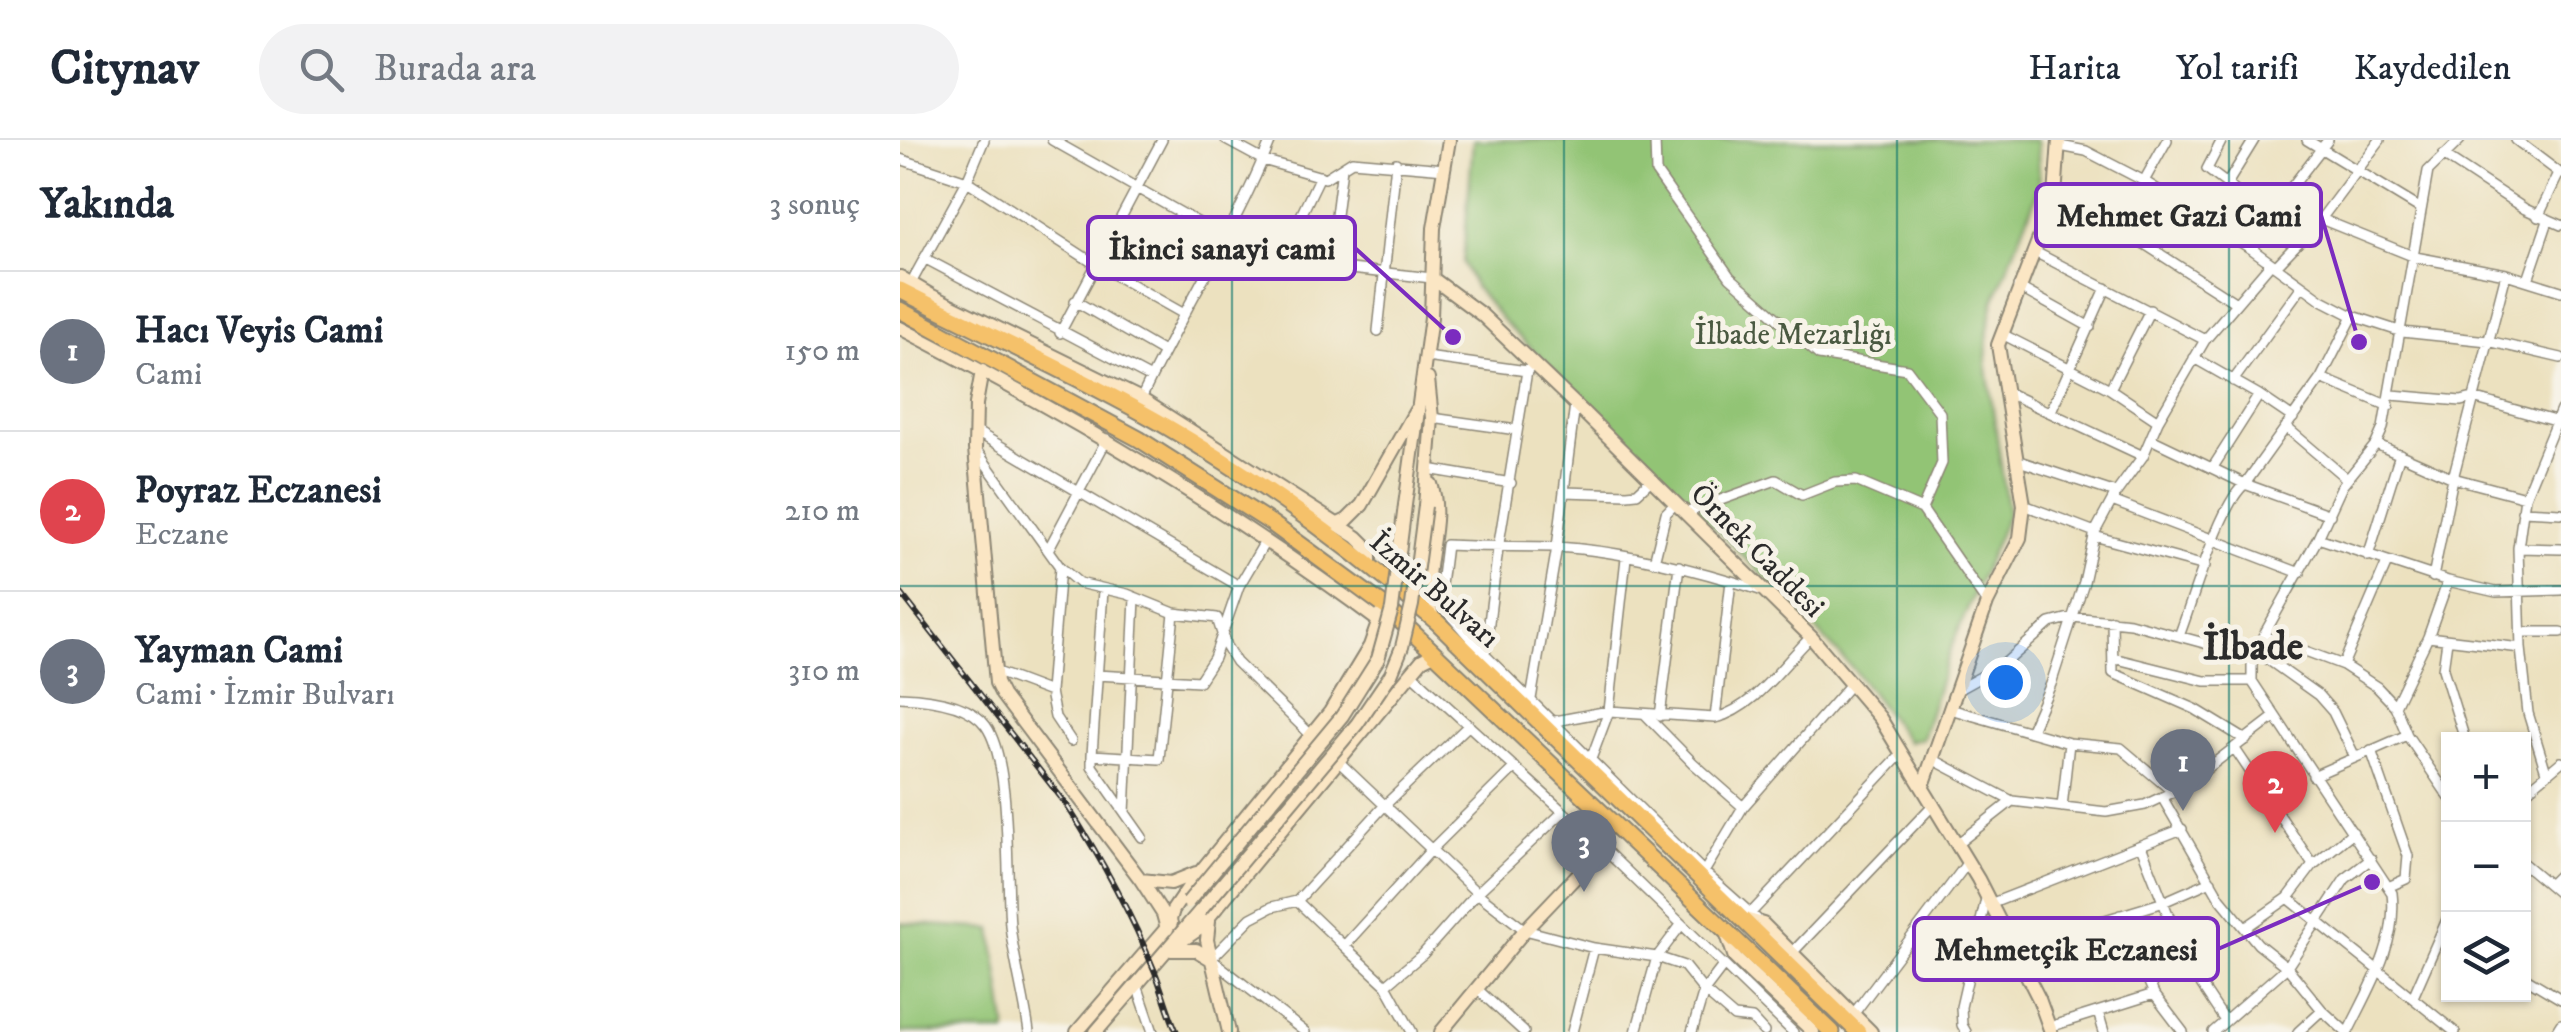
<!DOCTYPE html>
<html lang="tr">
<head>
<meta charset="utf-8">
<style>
  body { margin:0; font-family:"IM FELL DW Pica",serif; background:#f2f2f3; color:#1f2937 }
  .controls { position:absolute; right:30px; bottom:30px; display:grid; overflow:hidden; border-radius:0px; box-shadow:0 2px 8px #0004 }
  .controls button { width:90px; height:90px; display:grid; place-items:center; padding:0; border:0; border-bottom:2px solid #e0e1e3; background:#fff; color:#1f2937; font:50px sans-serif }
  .you { position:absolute; left:1105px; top:542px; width:35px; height:35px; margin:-25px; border:8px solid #fff; border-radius:50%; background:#1a73e8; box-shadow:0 0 0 15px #1a73e833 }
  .badge { display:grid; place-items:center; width:65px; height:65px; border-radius:50%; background:#ea580c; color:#fff; font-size:32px; font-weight:700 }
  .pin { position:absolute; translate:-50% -82px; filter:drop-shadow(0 2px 5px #0008) }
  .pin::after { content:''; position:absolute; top:52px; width:35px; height:30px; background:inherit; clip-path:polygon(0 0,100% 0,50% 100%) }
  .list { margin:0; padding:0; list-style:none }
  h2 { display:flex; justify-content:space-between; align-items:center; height:130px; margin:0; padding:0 40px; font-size:42px }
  h2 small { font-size:32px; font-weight:400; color:#747a83 }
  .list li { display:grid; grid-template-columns:65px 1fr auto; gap:30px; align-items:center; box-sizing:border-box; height:160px; padding:0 40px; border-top:2px solid #e0e1e3 }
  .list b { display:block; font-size:38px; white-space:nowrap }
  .list p { margin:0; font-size:32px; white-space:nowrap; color:#747a83 }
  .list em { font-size:32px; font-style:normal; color:#747a83 }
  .icon { flex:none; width:55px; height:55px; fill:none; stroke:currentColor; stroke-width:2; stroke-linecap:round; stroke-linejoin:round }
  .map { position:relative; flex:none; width:1661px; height:892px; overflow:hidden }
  header { display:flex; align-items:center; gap:60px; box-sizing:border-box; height:140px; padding:0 50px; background:#fff; border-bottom:2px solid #e0e1e3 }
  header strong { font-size:48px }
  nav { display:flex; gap:55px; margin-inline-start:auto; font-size:35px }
  .search { width:700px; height:90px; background:#f2f2f3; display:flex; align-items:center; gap:25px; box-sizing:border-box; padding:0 35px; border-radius:55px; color:#747a83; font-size:38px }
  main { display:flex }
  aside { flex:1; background:#fff }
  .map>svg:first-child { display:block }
  .green { fill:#92c474; stroke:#5e7850; stroke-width:2.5 }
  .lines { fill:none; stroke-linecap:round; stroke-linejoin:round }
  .street-casing { stroke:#8c8675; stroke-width:12 }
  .secondary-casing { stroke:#8c8675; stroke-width:16 }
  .primary-casing { stroke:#8c8675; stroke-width:19 }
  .street { stroke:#fff; stroke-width:9 }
  .secondary { stroke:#fbe6c4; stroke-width:12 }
  .primary { stroke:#f5c16b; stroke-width:15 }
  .rail-casing { stroke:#2b2b2b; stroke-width:6 }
  .rail { stroke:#f7f3e8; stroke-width:2.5; stroke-dasharray:8; stroke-linecap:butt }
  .secondary-bridge-casing { stroke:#8c8675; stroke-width:16; stroke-linecap:butt }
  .secondary-bridge { stroke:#fbe6c4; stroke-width:12 }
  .grid { fill:none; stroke:#0f766e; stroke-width:2.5; stroke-opacity:0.55 }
  .labels { text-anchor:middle; stroke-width:10; stroke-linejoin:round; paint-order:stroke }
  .park-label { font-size:30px; fill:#4a5941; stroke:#f7f3e8 }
  .street-label { font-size:30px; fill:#2b2b2b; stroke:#f7f3e8 }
  .district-label { font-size:40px; font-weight:bold; fill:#2b2b2b; stroke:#f7f3e8 }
  .leader { fill:none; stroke:#7b2cbf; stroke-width:4 }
  .callout-dot { fill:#7b2cbf; stroke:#f7f3e8; stroke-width:4 }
  .callout { fill:#f7f3e8; stroke:#7b2cbf; stroke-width:4 }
  .callout-label { font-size:32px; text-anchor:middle; font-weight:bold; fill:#2b2b2b }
</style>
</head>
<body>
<header>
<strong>Citynav</strong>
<div class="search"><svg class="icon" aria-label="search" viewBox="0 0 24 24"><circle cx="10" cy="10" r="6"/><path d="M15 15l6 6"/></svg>Burada ara</div>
<nav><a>Harita</a><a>Yol tarifi</a><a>Kaydedilen</a></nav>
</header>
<main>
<aside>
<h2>Yakında<small>3 sonuç</small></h2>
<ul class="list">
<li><span class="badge" style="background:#6b7280">1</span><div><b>Hacı Veyis Cami</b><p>Cami</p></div><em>150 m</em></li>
<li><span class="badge" style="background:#e0444e">2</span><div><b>Poyraz Eczanesi</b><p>Eczane</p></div><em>210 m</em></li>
<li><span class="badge" style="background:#6b7280">3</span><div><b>Yayman Cami</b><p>Cami · İzmir Bulvarı</p></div><em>310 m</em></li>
</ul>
</aside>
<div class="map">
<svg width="1661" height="892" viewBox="0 0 1661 892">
  <rect width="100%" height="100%" fill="#f7f3e8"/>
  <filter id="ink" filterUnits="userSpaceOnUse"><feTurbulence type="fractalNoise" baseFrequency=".01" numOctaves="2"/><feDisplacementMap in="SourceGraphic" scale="20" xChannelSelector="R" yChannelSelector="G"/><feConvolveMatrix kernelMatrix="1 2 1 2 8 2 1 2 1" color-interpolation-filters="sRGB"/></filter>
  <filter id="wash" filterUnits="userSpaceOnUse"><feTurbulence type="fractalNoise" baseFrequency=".0048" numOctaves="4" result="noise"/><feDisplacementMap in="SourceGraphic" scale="40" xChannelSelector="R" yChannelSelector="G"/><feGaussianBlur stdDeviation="2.25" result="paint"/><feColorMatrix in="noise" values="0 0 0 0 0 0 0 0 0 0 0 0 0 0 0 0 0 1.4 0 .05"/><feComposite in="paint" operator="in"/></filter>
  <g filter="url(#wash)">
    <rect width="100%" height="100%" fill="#ece1bf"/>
    <path class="green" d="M573 0H1137L1140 46 1094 161 1088 189 1086 222 1108 373 1050 510 1022 598 1008 602 954 530 886 458 604 182 574 146 563 122Z
      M0 783 92 789 107 892H0Z"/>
  </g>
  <g filter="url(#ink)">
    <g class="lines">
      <defs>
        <path id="street" d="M152 0 327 99
          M326 0 363 20 425 38 452 21 545 29
          M755 0 756 32 830 137 919 215 1007 229 1040 273 1042 323 1022 369 1087 463
          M1322 0 1307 29 1327 44
          M1354 0 1327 44 1367 79
          M1407 0 1521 69
          M1616 0 1661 34
          M1160 6 1186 11 1244 41 1353 110 1422 160 1453 176 1502 192 1588 201 1661 218
          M1543 15 1625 69 1661 85
          M0 19 67 41 195 124 284 174
          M442 28 430 122 432 127 532 138
          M420 36 392 94 397 112 431 125
          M1244 41 1267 0
          M1155 57 1246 105 1336 163
          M1638 77 1659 33
          M1421 79 1515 117 1606 134 1661 151
          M216 86 306 135
          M1353 110 1367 79 1428 0
          M1133 111 1305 200
          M24 118 251 238
          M1376 126 1421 79 1480 0
          M1628 140 1648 81
          M11 143 67 41 84 0
          M1118 147 1190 187
          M175 161 263 212
          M478 191 496 23
          M160 193 262 0
          M1102 194 1210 249 1258 281
          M526 217 627 231
          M1294 218 1359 255 1393 278
          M1421 238 1489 266
          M1333 241 1402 146
          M1210 249 1250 170
          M1106 252 1243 316
          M1492 255 1561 261 1573 258 1658 282
          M241 259C282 171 335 90 371 0
          M1151 271 1206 148
          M532 278 617 290
          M1386 287 1447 339
          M75 291 339 446
          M1251 299 1345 344 1430 375
          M1476 304 1553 338 1625 357
          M76 310 160 427 179 443 227 454 274 473 317 478 326 506 336 522 414 598
          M1116 320 1216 353
          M1313 327 1359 255
          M528 329 611 343
          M664 352 727 354 737 353 751 340
          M1212 361 1400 433
          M1124 365 1195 392
          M1622 371 1661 373
          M785 373 876 340 902 355 935 342 956 341 1022 369
          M1194 396 1305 426
          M1418 398 1548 441 1596 452 1661 450
          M1618 408 1661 409
          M148 410 207 299
          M1468 416 1500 314
          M754 422 766 373 775 364
          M1533 437 1553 338 1606 134
          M203 450 192 615 259 619 274 473
          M1212 480 1213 533 1295 569 1346 600
          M1621 492H1661
          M1279 496C1292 463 1320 363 1345 344L1421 238 1453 176
          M1365 496 1443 525 1477 547 1495 566 1507 595 1549 657
          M1528 497 1621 508
          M1547 501 1543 529 1565 600
          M1356 511 1418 555 1433 572 1455 617
          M585 515 598 409 627 231 633 225
          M1213 518 1305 541H1352
          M1443 525 1487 422
          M94 531 150 552 160 427
          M511 533 703 708 893 892
          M197 535 299 541 314 518 339 446 366 400
          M1057 550 1104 524 1150 483 1173 477 1230 483 1352 516
          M150 552 155 577 171 601
          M0 557C26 558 69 562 86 586 112 623 106 737 110 785 114 821 124 856 129 892
          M631 559 657 407 675 264
          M1495 566 1528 497 1548 441
          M1050 569 1169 603 1221 608 1273 652
          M745 574 793 623 843 667
          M760 576 779 426
          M815 578 831 441
          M655 581 709 571 815 578C854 569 883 524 911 497
          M1130 592 1151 544 1184 442 1195 392 1216 353 1243 316 1258 281 1305 200 1371 123
          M1335 609 1413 725
          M1471 610 1508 716 1506 739 1488 747
          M192 615V626L242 697
          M436 619 577 753 625 790 694 808 757 817 784 826 804 851 834 877 852 879 864 892
          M691 619 709 571 726 418
          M1034 620 1112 661 1206 672 1245 665 1283 647 1373 578
          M1646 632 1628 573 1621 508 1618 408 1625 357 1661 270
          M1413 636 1507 595
          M1624 653 1661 622
          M1262 657 1320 758 1358 804 1387 827 1422 870 1446 892
          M1162 667 1169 603
          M225 673 235 458
          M1057 704 1112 661
          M1241 706 1288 825 1325 881
          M1624 724 1661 755
          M804 732 843 667 951 544
          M1649 745 1661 733
          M1388 758 1555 892
          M397 761 444 806
          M1090 764 1282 689
          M850 774 1002 613
          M1220 775 1254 854 1283 892
          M857 779 804 732 585 515 546 470 540 453 546 405C583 407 619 406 655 407 719 410 799 430 860 450
          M1345 788 1388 758 1413 725 1453 692
          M1113 808 1261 763 1311 741
          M891 814 1034 664
          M1127 835 1234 808
          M1624 837 1661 859
          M237 845 253 892
          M486 845 523 814 577 753 663 672
          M577 849 624 892
          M1513 857 1549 775
          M1198 872 1204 892
          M952 876 1068 722
          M1149 887 1254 854
          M405 892 311 819 351 778 372 767 397 761 485 665 569 585
          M512 892 486 845 444 806 532 709 615 627
          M672 892 694 808
          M736 892 757 817 781 785
          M792 892 804 851 823 826
          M1066 892 1062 885 1061 867 1086 759
          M1313 892 1387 827 1445 739 1471 719
          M1398 892 1422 870
          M1448 892C1469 849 1498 803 1492 753L1352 541V516L1418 398 1442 346 1476 304 1483 288 1528 31 1560 0
          M1656 892 1661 884"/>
        <path id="secondary" d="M0 137 32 156
          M532 138 582 175 675 264 911 497 980 578 1078 739 1139 859 1151 892
          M28 154 241 259 457 397 470 410V425
          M0 188C170 276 326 367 480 482
          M82 231 76 264 75 309 96 543 102 555 241 740 263 774 267 789
          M531 344C546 386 516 435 533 477
          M505 365 531 177 534 88 549 0
          M525 366 532 278 528 239
          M434 386 447 380 462 365 516 270
          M1023 646 1087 463 1120 398 1124 365 1098 205 1155 57 1159 0
          M241 740 271 743 296 733
          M841 778 863 784 971 892
          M309 781 307 800 329 892
          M268 786 273 770 292 742 430 572 470 506 481 475
          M825 789 835 818 913 892
          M268 810 299 789 522 520 536 513
          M271 810H296L311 819
          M177 892 271 783
          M196 892 300 771
          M541 892 625 790 703 708"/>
        <path id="primary" d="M0 150C86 194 175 234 259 282 358 339 453 408 538 483L958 892
          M0 170 239 299 371 383 487 468 932 892"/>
      </defs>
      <use href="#street" class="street-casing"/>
      <use href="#secondary" class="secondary-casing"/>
      <use href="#primary" class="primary-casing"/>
      <use href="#street" class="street"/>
      <use href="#secondary" class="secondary"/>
      <use href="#primary" class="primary"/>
      <defs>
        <path id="rail" d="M0 452 166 664C201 718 231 773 255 832 263 852 268 873 277 892"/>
      </defs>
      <use href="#rail" class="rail-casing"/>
      <use href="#rail" class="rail"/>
      <defs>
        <path id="secondary-bridge" d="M288 762 442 576 478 519 492 469 505 365
          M300 771 457 584 491 534 502 507 512 465 525 366"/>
      </defs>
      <use href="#secondary-bridge" class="secondary-bridge-casing"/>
      <use href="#secondary-bridge" class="secondary-bridge"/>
    </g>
  </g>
  <path class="grid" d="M332 0V892M664 0V892M997 0V892M1329 0V892M0 446H1661"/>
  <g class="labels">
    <g class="park-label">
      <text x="893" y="204">İlbade Mezarlığı</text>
    </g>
    <g class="street-label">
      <text transform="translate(858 410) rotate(45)" y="10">Örnek Caddesi</text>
      <text transform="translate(535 449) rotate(41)" y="10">İzmir Bulvarı</text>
    </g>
    <g class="district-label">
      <text x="1353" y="519">İlbade</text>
    </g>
  </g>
  <path class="leader" d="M1459 202L1421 75M553 197L455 108M1472 742L1318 809"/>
  <g class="callout-dot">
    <circle cx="1459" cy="202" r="10"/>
    <circle cx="553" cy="197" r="10"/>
    <circle cx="1472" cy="742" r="10"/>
  </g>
  <g class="callout">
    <rect x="1136" y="44" width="285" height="62" rx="10"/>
    <rect x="188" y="77" width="267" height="62" rx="10"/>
    <rect x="1014" y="778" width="304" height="62" rx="10"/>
  </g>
  <g class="callout-label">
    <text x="1279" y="86">Mehmet Gazi Cami</text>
    <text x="322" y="119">İkinci sanayi cami</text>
    <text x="1166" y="820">Mehmetçik Eczanesi</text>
  </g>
</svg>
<div class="controls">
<button>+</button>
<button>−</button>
<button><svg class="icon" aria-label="layers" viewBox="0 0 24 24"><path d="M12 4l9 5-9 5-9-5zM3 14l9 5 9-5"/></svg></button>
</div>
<div class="you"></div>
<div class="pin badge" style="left:1283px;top:671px;background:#6b7280">1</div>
<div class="pin badge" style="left:1375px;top:693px;background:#e0444e">2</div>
<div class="pin badge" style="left:684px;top:752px;background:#6b7280">3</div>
</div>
</main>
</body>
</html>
